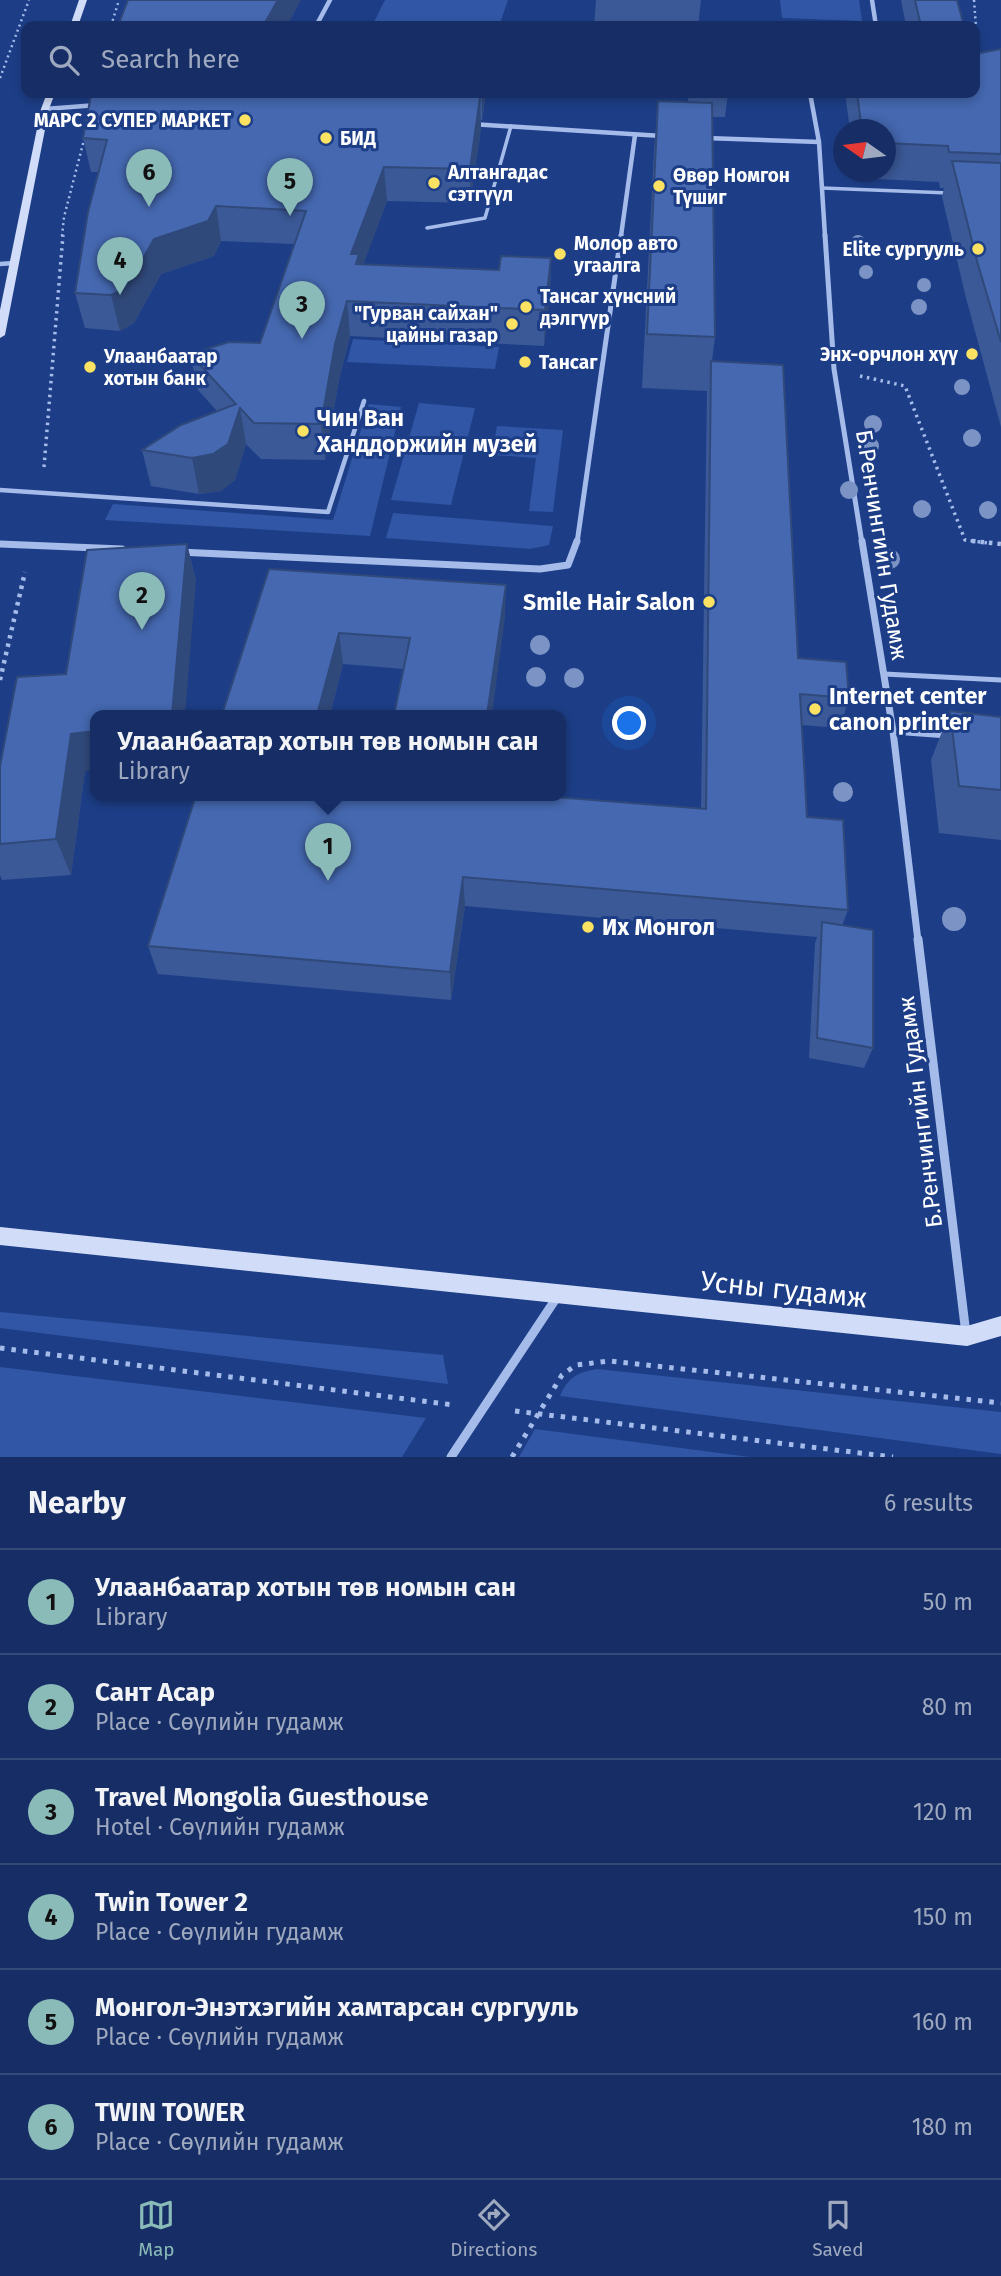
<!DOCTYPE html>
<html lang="en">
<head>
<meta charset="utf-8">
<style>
  body { margin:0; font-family:"Fira Sans",sans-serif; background:#233a6e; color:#f1f3f6 }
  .compass { position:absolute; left:833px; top:119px; width:63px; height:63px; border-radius:50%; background:#162e65; box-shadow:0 4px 10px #0003; rotate:284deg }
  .you { position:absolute; left:630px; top:724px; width:24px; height:24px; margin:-18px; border:5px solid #fff; border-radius:50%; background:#1a73e8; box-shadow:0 0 0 10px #1a73e833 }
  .badge { display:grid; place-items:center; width:46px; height:46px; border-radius:50%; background:#8bbbb9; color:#111; font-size:23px; font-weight:700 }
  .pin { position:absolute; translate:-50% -58px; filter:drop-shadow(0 2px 4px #0008) }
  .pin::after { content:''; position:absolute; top:37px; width:24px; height:21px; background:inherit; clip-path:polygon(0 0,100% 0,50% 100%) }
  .popup { position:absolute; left:90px; top:710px; width:476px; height:91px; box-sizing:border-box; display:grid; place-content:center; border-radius:14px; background:#162e65; filter:drop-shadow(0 2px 5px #0005); font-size:23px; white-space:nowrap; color:#9ea8bf }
  .popup b { font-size:26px; color:#f1f3f6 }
  .popup::after { content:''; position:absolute; left:50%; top:100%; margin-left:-14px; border:14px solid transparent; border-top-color:#162e65 }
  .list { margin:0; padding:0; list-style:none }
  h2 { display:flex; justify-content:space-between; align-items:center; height:91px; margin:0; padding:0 28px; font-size:30px }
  h2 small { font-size:23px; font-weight:400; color:#9ea8bf }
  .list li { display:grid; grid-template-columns:46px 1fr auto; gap:21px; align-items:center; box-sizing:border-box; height:105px; padding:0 28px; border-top:2px solid #354a79 }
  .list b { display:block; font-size:26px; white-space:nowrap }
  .list p { margin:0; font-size:23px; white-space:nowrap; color:#9ea8bf }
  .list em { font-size:23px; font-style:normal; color:#9ea8bf }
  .icon { flex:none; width:38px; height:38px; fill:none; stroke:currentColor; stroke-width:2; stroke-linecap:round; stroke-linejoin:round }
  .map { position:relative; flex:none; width:1001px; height:1457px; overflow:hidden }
  .search { position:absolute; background:#162e65; box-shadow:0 4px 10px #0003; left:21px; right:21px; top:21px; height:77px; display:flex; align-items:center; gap:18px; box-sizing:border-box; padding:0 24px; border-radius:14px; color:#9ea8bf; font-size:26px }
  .sheet { height:721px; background:#162e65 }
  nav { display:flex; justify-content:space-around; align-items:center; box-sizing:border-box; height:98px; border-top:2px solid #354a79; background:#162e65; font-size:19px; color:#9ea8bf }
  nav a { display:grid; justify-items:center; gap:4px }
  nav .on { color:#8bbbb9 }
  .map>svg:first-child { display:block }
  .green { fill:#3056a5 }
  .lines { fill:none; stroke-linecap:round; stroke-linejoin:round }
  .path-far3 { stroke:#a5bceb; stroke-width:2.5; stroke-dasharray:2 3.5; stroke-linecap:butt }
  .path-far2 { stroke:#a5bceb; stroke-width:3.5; stroke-dasharray:2.5 4.5; stroke-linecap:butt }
  .path-far1 { stroke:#a5bceb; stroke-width:4.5; stroke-dasharray:3.5 5; stroke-linecap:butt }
  .path { stroke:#a5bceb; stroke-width:5; stroke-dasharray:4.5 7; stroke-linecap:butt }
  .lane-far2 { stroke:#a5bceb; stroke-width:3.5 }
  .lane-far1 { stroke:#a5bceb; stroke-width:4.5 }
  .lane { stroke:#a5bceb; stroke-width:5 }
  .street-far3 { stroke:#a5bceb; stroke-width:4.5 }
  .street-far2 { stroke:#a5bceb; stroke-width:5 }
  .street-far1 { stroke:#a5bceb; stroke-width:7 }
  .street { stroke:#a5bceb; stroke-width:9 }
  .secondary { fill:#d1ddf8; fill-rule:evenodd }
  .tree { fill:#7c93c5 }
  .wall { fill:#3b5997 }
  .shaded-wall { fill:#30497b }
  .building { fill:#4568b0; stroke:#30497b; stroke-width:2 }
  .poi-dot { fill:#fbe263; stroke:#1d3e87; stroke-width:2.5 }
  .labels { text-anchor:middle; stroke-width:6; stroke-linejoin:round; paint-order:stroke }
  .far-poi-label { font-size:19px; font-weight:bold; fill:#fff; stroke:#1d3e87; text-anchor:start }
  .poi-label { font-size:23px; font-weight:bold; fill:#fff; stroke:#1d3e87; text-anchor:start }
  .street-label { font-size:23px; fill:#fff; stroke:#1d3e87 }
  .near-street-label { font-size:28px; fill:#fff; stroke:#1d3e87 }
</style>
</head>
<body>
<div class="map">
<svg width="1001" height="1457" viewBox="0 0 1001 1457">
  <rect width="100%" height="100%" fill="#1d3e87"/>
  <path class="green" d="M385 0H508L499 26H372Z
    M780 0H859L862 21 782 18Z
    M353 339 499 347 495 369 347 362Z
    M419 403 475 408 451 505 391 500Z
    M369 404 401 407 370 536 105 520 113 504 333 520Z
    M497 426 563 430 553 512 529 511 536 458 492 455Z
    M393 513 552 526H553L549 545 530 549 386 538Z
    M0 1312 443 1355 448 1384 0 1328Z
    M0 1367 426 1418 402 1457H0Z
    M597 1369 1001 1412V1454L560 1396C569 1376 577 1373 597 1369Z
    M535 1429 750 1457H519Z"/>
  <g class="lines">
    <path class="path-far3" d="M974 0 978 54H975
      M111 26 119 0
      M0 78 29 0
      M62 236 64 217 85 136"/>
    <path class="path-far2" d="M860 376 905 386 965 540 988 543
      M44 467 63 235"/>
    <path class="path-far1" d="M972 541 1001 544
      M0 680 25 572"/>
    <path class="path" d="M0 1348 454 1405
      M515 1411 893 1457
      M512 1457 562 1375 576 1365 609 1361 1001 1403"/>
    <path class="lane-far2" d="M822 188 949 193
      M427 228 485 218 511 126"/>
    <path class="lane-far1" d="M0 264 14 263
      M0 490 328 512 364 401"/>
    <path class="lane" d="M884 674 1001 680"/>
    <path class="street-far3" d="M872 0 876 26
      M316 26 330 0
      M810 93 819 142 825 236
      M45 109 97 105
      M471 124 662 136
      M705 138 819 142
      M621 236 635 135"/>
    <path class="street-far2" d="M825 235 834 369 862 543
      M577 543 621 235"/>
    <path class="street-far1" d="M862 541 893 731 918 941
      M0 544 122 549
      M179 552 540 569 568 565 577 541
      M893 731 948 735"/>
    <path class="street" d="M918 939 966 1334
      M451 1457 557 1297"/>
    <path class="secondary" d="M79 0H87L78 26H70Z
      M47 93H55L49 109 5 335 0 338V310L41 109Z
      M0 1227 967 1326 1001 1316V1336L967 1346 0 1245Z"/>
  </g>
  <g class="tree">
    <circle cx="858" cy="242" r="7"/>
    <circle cx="866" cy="272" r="7"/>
    <circle cx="924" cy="285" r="7"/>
    <circle cx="919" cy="307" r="8"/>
    <circle cx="962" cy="387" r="8"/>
    <circle cx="873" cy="424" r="9"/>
    <circle cx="972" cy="438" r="9"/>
    <circle cx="870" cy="446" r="9"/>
    <circle cx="849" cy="490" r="9"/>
    <circle cx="922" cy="509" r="9"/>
    <circle cx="988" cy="510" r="9"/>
    <circle cx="890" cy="559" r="10"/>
    <circle cx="540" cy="645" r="10"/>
    <circle cx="536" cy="677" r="10"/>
    <circle cx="574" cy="678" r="10"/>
    <circle cx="843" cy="792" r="10"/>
    <circle cx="954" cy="919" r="12"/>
  </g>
  <path class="wall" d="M596 0H701L698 26H594Z
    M901 0H957L964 26H906Z
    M1001 49V427L966 298 942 197 944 188H940L939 182 856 178 855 172H886V130H850L845 93H975Z
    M97 93H486L482 120H481V129L470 203 387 201 363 265 499 270 551 258 550 293 544 346 350 336 339 380 325 460 261 459 246 444 235 480 221 491 199 494 151 486 142 450 217 411 198 390 190 354 260 343 294 244 221 241 214 256 161 274 134 323 120 331 85 328 75 293 98 172H91L83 138Z
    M688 93H728L725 117H713L715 337 712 361 798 658 849 698 840 728 801 725 807 817 848 910 842 926 873 1048 864 1068 809 1058 815 943 817 937 465 906 451 1000 158 974 148 946 701 809 707 391 642 388 654 151 658 101 688 102Z
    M187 544 196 581 95 715V769L85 771 71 875 2 880 0 875V766L66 674Z
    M269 569 505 617 404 669 343 664 330 715H222Z
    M950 711 1001 717V840L939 833 931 760Z"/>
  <path class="shaded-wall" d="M278 0H301L287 26H263Z
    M482 93H486L482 120Z
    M480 97 481 129 470 203V169Z
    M384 167 387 201 361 271 351 254Z
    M216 206 221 241 214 256 161 274 134 323 120 331 111 295 154 239Z
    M551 258 550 293 544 346 545 310Z
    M347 301 350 336 339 380 325 460 321 424 335 344Z
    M240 408 246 444 235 480 221 491 199 494 192 458Z
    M187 544 196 581 185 715H172Z
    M506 585 505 617 492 715H487Z
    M339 633 343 664 330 715H317Z
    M95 731V769L85 771 71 875 56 839 71 734Z
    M463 877 465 906 451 1000 450 972Z"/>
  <path class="building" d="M128 0H278L263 26H118Z
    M915 0H957L964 26H921Z
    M847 24 899 26H848Z
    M1001 49V154L949 152 948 146 886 143V130H862L857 93H975V54Z
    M97 93H421L480 97 470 169 384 167 351 254H359L356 264 499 270 501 256 551 258 545 310 347 301 335 344 321 424 254 423 240 408 228 444 213 454 192 458 142 450 181 425 236 404 190 354 229 342 260 343 306 211 216 206 208 221 154 239 126 288 111 295 75 293 88 212 107 140 83 138 91 95H97Z
    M690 93H728L727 97 690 95Z
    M658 101 712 103 715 337 647 334Z
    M952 161 1001 163V342L977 261Z
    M711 361 783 365 798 658 846 662 849 698 800 694 807 817 843 820 848 910 463 877 450 972 148 946 196 795H529L706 809Z
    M187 544 172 715H95V731L71 734 56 839 0 844V766L17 677 66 674 87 550Z
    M269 569 506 585 487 715H394L410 638 339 633 317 715H222Z
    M950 711 1001 717V790L959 786Z
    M822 922 873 930V1048L817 1038Z"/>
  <g class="poi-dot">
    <circle cx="245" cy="120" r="7"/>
    <circle cx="326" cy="138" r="7"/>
    <circle cx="434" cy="183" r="7"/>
    <circle cx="659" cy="186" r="7"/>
    <circle cx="978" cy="249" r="7"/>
    <circle cx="560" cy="254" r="7"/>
    <circle cx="526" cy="307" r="7"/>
    <circle cx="512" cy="324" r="7"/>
    <circle cx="972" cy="354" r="7"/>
    <circle cx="525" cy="362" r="7"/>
    <circle cx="90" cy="367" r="7"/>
    <circle cx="303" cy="431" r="7"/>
    <circle cx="709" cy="602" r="7"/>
    <circle cx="815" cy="709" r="7"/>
    <circle cx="588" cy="927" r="7"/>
  </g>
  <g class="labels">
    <g class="far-poi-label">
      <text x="231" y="127" text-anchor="end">МАРС 2 СУПЕР МАРКЕТ</text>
      <text x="340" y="145">БИД</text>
      <text x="448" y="179">Алтангадас<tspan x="448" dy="22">сэтгүүл</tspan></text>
      <text x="673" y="182">Өвөр Номгон<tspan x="673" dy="22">Түшиг</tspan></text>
      <text x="574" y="250">Молор авто<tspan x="574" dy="22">угаалга</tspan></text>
      <text x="964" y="256" text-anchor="end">Elite сургууль</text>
      <text x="540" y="303">Тансаг хүнсний<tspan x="540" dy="22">дэлгүүр</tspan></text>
      <text x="498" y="320" text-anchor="end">"Гурван сайхан"<tspan x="498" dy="22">цайны газар</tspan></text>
      <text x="958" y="361" text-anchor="end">Энх-орчлон хүү</text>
      <text x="104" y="363">Улаанбаатар<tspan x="104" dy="22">хотын банк</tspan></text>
      <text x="539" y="369">Тансаг</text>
    </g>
    <g class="poi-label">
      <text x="317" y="426">Чин Ван<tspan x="317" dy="26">Ханддоржийн музей</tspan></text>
      <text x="695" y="610" text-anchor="end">Smile Hair Salon</text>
      <text x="829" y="704">Internet center<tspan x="829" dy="26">canon printer</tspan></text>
      <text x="602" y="935">Их Монгол</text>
    </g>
    <g class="street-label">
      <text transform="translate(882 545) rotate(81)" y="8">Б.Ренчингийн Гудамж</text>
      <text transform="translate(920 1112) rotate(-97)" y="8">Б.Ренчингийн Гудамж</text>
    </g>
    <g class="near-street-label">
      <text transform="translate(784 1289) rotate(6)" y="10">Усны гудамж</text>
    </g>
  </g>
</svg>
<svg class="compass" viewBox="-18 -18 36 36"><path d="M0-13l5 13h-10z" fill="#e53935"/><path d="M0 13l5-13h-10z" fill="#9ea8bf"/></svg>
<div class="you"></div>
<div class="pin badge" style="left:328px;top:881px">1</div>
<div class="popup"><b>Улаанбаатар хотын төв номын сан</b>Library</div>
<div class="pin badge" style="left:142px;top:630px">2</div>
<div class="pin badge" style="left:302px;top:339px">3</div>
<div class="pin badge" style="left:120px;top:295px">4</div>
<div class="pin badge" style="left:290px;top:216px">5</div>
<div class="pin badge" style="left:149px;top:207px">6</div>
<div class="search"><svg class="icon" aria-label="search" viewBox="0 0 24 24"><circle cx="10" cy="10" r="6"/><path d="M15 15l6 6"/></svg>Search here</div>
</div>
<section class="sheet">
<h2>Nearby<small>6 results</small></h2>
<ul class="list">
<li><span class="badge">1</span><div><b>Улаанбаатар хотын төв номын сан</b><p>Library</p></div><em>50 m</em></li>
<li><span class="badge">2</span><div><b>Сант Асар</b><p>Place · Сөүлийн гудамж</p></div><em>80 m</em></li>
<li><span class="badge">3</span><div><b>Travel Mongolia Guesthouse</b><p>Hotel · Сөүлийн гудамж</p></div><em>120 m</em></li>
<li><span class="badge">4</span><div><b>Twin Tower 2</b><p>Place · Сөүлийн гудамж</p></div><em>150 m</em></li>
<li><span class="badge">5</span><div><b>Монгол-Энэтхэгийн хамтарсан сургууль</b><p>Place · Сөүлийн гудамж</p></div><em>160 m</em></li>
<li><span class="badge">6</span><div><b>TWIN TOWER</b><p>Place · Сөүлийн гудамж</p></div><em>180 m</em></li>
</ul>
</section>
<nav>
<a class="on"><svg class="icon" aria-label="map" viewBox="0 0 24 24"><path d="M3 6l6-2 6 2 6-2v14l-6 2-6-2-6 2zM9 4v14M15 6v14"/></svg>Map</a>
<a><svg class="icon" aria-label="directions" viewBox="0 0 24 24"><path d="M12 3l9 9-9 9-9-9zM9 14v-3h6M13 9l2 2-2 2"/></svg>Directions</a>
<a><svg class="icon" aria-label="saved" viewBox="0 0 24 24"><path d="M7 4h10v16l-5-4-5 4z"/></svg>Saved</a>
</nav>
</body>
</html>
